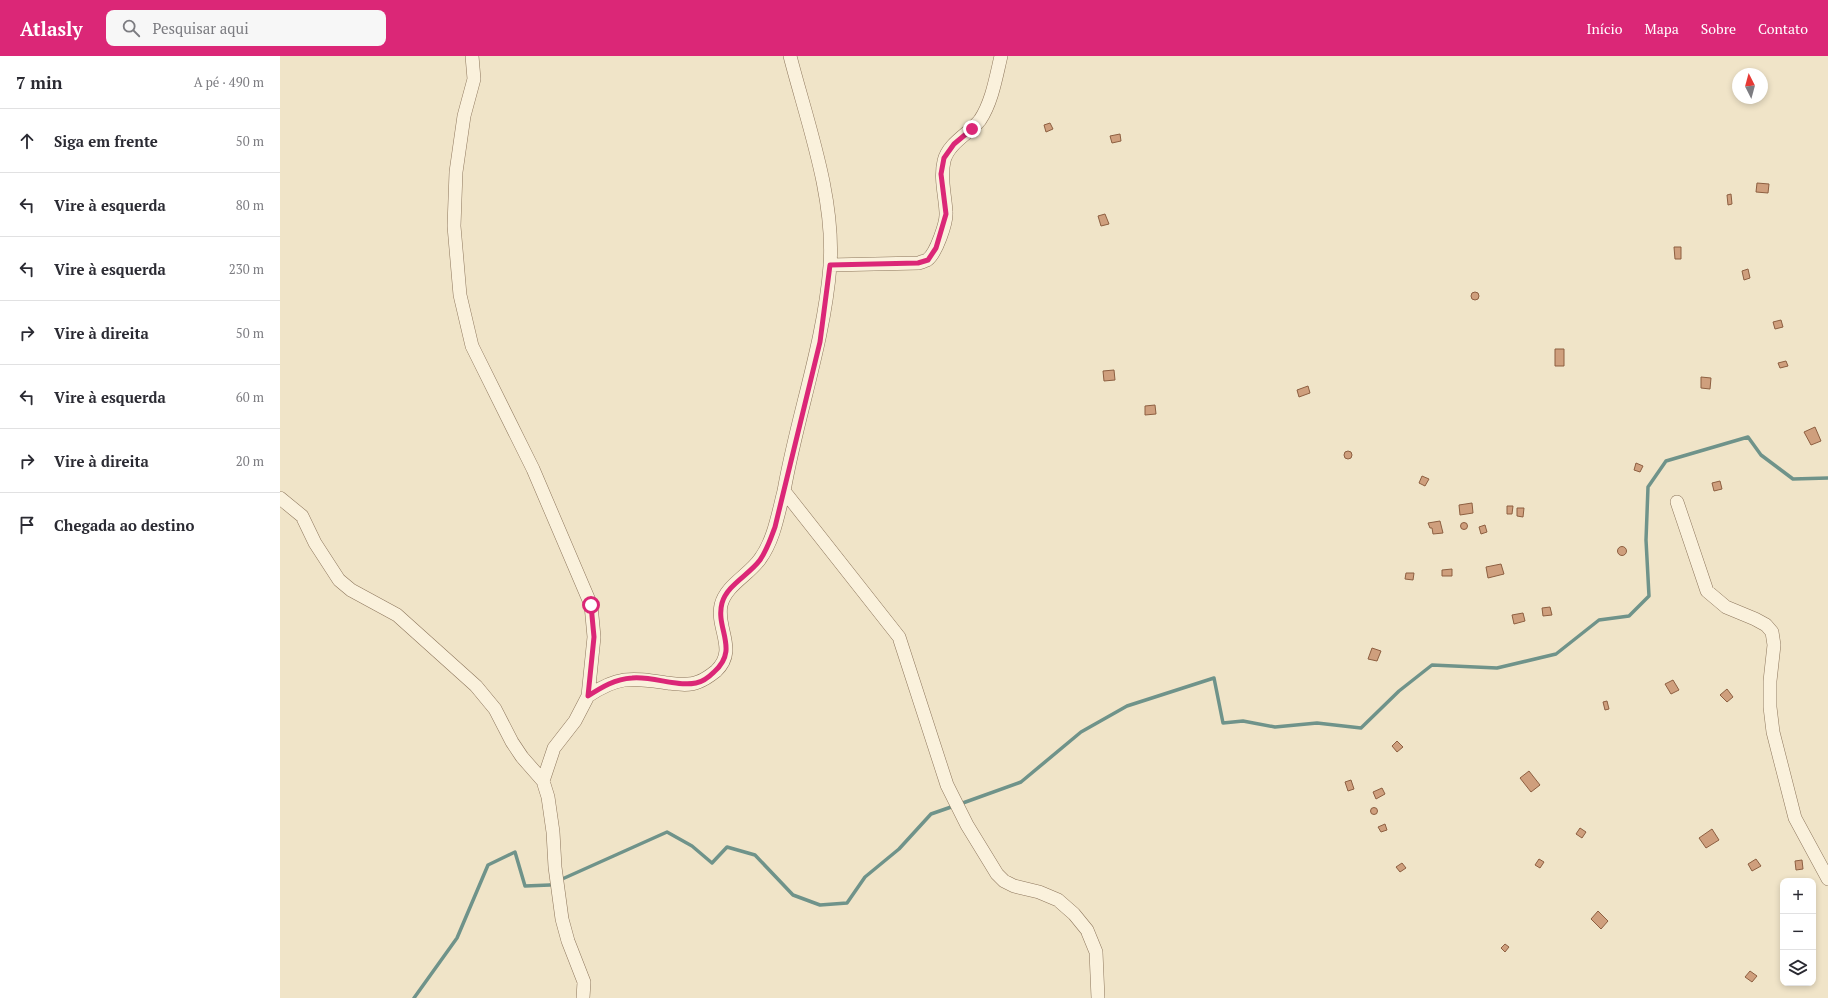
<!DOCTYPE html>
<html lang="pt">
<head>
<meta charset="utf-8">
<style>
  body { margin:0; font-family:"PT Serif",serif; background:#f7f7f7; color:#2b2b33 }
  .controls { position:absolute; right:12px; bottom:12px; display:grid; overflow:hidden; border-radius:8px; box-shadow:0 2px 6px #0003 }
  .controls button { width:36px; height:36px; display:grid; place-items:center; padding:0; border:0; border-bottom:1px solid #e1e1e2; background:#fff; color:#2b2b33; font:20px sans-serif }
  .compass { position:absolute; left:1452px; top:12px; width:36px; height:36px; border-radius:50%; background:#fff; box-shadow:0 2px 6px #0003; rotate:354deg }
  .stop { position:absolute; width:12px; height:12px; margin:-9px; border:3px solid #db2777; border-radius:50%; background:#fff }
  .stop.end { background:#db2777; border-color:#fff; box-shadow:0 1px 4px #0008 }
  .list { margin:0; padding:0; list-style:none }
  h2 { display:flex; justify-content:space-between; align-items:center; height:52px; margin:0; padding:0 16px; font-size:17px }
  h2 small { font-size:13px; font-weight:400; color:#7c7c81 }
  .list li { display:grid; grid-template-columns:26px 1fr auto; gap:12px; align-items:center; box-sizing:border-box; height:64px; padding:0 16px; border-top:1px solid #e1e1e2 }
  .list b { display:block; font-size:15px; white-space:nowrap }
  .list em { font-size:13px; font-style:normal; color:#7c7c81 }
  .icon { flex:none; width:22px; height:22px; fill:none; stroke:currentColor; stroke-width:2; stroke-linecap:round; stroke-linejoin:round }
  .map { position:relative; flex:none; width:1548px; height:942px; overflow:hidden }
  header { display:flex; align-items:center; gap:24px; box-sizing:border-box; height:56px; padding:0 20px; background:#db2777; color:#fff }
  header strong { font-size:19px }
  nav { display:flex; gap:22px; margin-inline-start:auto; font-size:14px }
  .search { width:280px; height:36px; background:#f7f7f7; display:flex; align-items:center; gap:10px; box-sizing:border-box; padding:0 14px; border-radius:8px; color:#7c7c81; font-size:15px }
  main { display:flex }
  aside { flex:1; background:#fff }
  .map>svg:first-child { display:block }
  .lines { fill:none; stroke-linecap:round; stroke-linejoin:round }
  .stream { stroke:#6f938a; stroke-width:3.5 }
  .building { fill:#cf9f7d; stroke:#8d5f41 }
  .minor-casing { stroke:#8d765c; stroke-width:14 }
  .minor { stroke:#faf1dc; stroke-width:13 }
  .route { stroke:#db2777; stroke-width:5 }
</style>
</head>
<body>
<header>
<strong>Atlasly</strong>
<div class="search"><svg class="icon" aria-label="search" viewBox="0 0 24 24"><circle cx="10" cy="10" r="6"/><path d="M15 15l6 6"/></svg>Pesquisar aqui</div>
<nav><a>Início</a><a>Mapa</a><a>Sobre</a><a>Contato</a></nav>
</header>
<main>
<aside>
<h2>7 min<small>A pé · 490 m</small></h2>
<ul class="list">
<li><svg class="icon" aria-label="ahead" viewBox="0 0 24 24"><path d="M12 20V5M6 11l6-6 6 6"/></svg><div><b>Siga em frente</b></div><em>50 m</em></li>
<li><svg class="icon" aria-label="left" viewBox="0 0 24 24"><path d="M17 20v-9H6M10 6l-5 5 5 5"/></svg><div><b>Vire à esquerda</b></div><em>80 m</em></li>
<li><svg class="icon" aria-label="left" viewBox="0 0 24 24"><path d="M17 20v-9H6M10 6l-5 5 5 5"/></svg><div><b>Vire à esquerda</b></div><em>230 m</em></li>
<li><svg class="icon" aria-label="right" viewBox="0 0 24 24"><path d="M7 20v-9h11M14 6l5 5-5 5"/></svg><div><b>Vire à direita</b></div><em>50 m</em></li>
<li><svg class="icon" aria-label="left" viewBox="0 0 24 24"><path d="M17 20v-9H6M10 6l-5 5 5 5"/></svg><div><b>Vire à esquerda</b></div><em>60 m</em></li>
<li><svg class="icon" aria-label="right" viewBox="0 0 24 24"><path d="M7 20v-9h11M14 6l5 5-5 5"/></svg><div><b>Vire à direita</b></div><em>20 m</em></li>
<li><svg class="icon" aria-label="arrive" viewBox="0 0 24 24"><path d="M6 21V4h12l-3 4 3 4H6"/></svg><div><b>Chegada ao destino</b></div></li>
</ul>
</aside>
<div class="map">
<svg width="1548" height="942" viewBox="0 0 1548 942">
  <rect width="100%" height="100%" fill="#f0e4c8"/>
  <g class="lines">
    <path class="stream" d="M680 748 741 726 801 676 847 650 934 622 943 667 963 665 995 671 1037 667 1081 672 1119 635 1152 609 1217 612 1276 598 1319 564 1349 560 1369 540 1366 484 1368 431 1386 405 1468 381 1481 399 1513 423 1548 422
      M280 824 387 776 412 790 432 807 447 791 475 799 513 839 540 849 567 847 585 821 619 793 651 758 674 750
      M134 942 177 882 208 809 235 796 245 830 270 829 275 827"/>
  </g>
  <path class="building" d="M770 67 773 73 766 76 764 69Z
    M840 78 841 85 832 87 830 80Z
    M1477 127 1489 128 1488 137 1476 136Z
    M1451 138 1452 148 1448 149 1447 139Z
    M825 158 829 168 821 170 818 160Z
    M1394 191H1401V203H1395Z
    M1468 213 1470 222 1464 224 1462 215Z
    M1191 240a4 4 0 1 1 8 0a4 4 0 1 1-8 0Z
    M1501 264 1503 271 1495 273 1493 266Z
    M1275 293H1284V310H1275Z
    M1506 305 1508 310 1500 312 1498 307Z
    M834 314 835 324 824 325 823 315Z
    M1421 321 1431 322 1430 333 1421 332Z
    M1028 330 1030 337 1019 341 1017 334Z
    M875 349 876 358 865 359V350Z
    M1535 371 1541 385 1531 389 1524 376Z
    M1064 399a4 4 0 1 1 8 0a4 4 0 1 1-8 0Z
    M1356 407 1363 410 1360 416 1354 414Z
    M1142 420 1149 423 1145 430 1139 427Z
    M1440 425 1442 433 1434 435 1432 427Z
    M1192 447 1193 457 1180 459 1179 449Z
    M1227 450H1233L1232 458H1227Z
    M1237 452H1244L1243 461 1237 460Z
    M1160 465 1163 477 1153 478 1152 472H1150L1148 467Z
    M1180.5 470a3.5 3.5 0 1 1 7 0a3.5 3.5 0 1 1-7 0Z
    M1205 469 1207 476 1201 478 1199 471Z
    M1337.5 495a4.5 4.5 0 1 1 9 0a4.5 4.5 0 1 1-9 0Z
    M1221 508 1224 518 1208 522 1206 511Z
    M1172 513V520H1162V514Z
    M1126 517H1134L1133 524 1125 523Z
    M1270 551 1272 559 1263 560 1262 552Z
    M1243 557 1245 565 1234 568 1232 559Z
    M1092 592 1101 595 1097 605 1088 603Z
    M1393 624 1399 634 1391 638 1385 628Z
    M1447 633 1453 641 1447 646 1440 639Z
    M1327 645 1329 653 1325 654 1323 646Z
    M1117 685 1123 691 1117 696 1112 690Z
    M1249 715 1260 729 1251 736 1240 722Z
    M1071 724 1074 733 1068 735 1065 726Z
    M1102 732 1105 738 1096 743 1093 736Z
    M1090.5 755a3.5 3.5 0 1 1 7 0a3.5 3.5 0 1 1-7 0Z
    M1105 768 1107 774 1101 776 1098 771Z
    M1300 772 1306 776 1302 782 1296 778Z
    M1432 773 1439 784 1426 792 1419 782Z
    M1259 803 1264 806 1260 812 1255 809Z
    M1476 803 1481 810 1472 815 1468 808Z
    M1522 804 1523 813 1516 814 1515 805Z
    M1122 807 1126 812 1120 816 1116 811Z
    M1318 855 1328 865 1321 873 1311 863Z
    M1225 888 1229 891 1225 896 1221 892Z
    M1470 915 1477 920 1472 926 1465 921Z"/>
  <g class="lines">
    <defs>
      <path id="minor" d="M192 0 194 23 184 60 176 116 174 170 180 239 192 290 253 413 311 549 314 581 308 640 295 665 274 692 263 725
        M510 0C527 66 555 141 550 210 544 287 517 360 504 435L619 581 667 729 687 769 717 818 724 825 734 830 759 836 778 844 794 858 807 874 816 896 818 942
        M550 209 639 207C641 206 645 205 647 204 656 198 667 166 666 156 665 138 660 122 664 105 668 87 690 77 700 64 712 46 716 21 721 0
        M0 442 22 460 35 487 59 524 71 534 117 559 196 630 215 653 232 686 242 701 263 725 268 741 273 776 275 811 282 863 288 885 304 926 303 942
        M1397 446 1427 535 1446 551 1475 563 1486 569 1492 576 1494 589 1490 625V651L1493 676 1515 762 1548 823
        M308 640C339 619 352 622 388 627 397 628 409 630 418 626 424 624 431 619 436 615 458 594 436 573 441 549 446 529 469 519 480 503 494 484 498 458 504 435"/>
    </defs>
    <use href="#minor" class="minor-casing"/>
    <use href="#minor" class="minor"/>
  </g>
  <g class="lines">
    <path class="route" d="M311 549 314 581 308 640C322 631 335 623 352 622 374 620 395 631 416 627 422 626 430 620 434 616 460 593 435 573 442 547 447 529 469 519 480 504 487 494 491 482 495 471L540 286 550 209 638 207 648 204 656 192 666 158 661 118 664 102 674 88 692 73"/>
  </g>
</svg>
<div class="controls">
<button>+</button>
<button>−</button>
<button><svg class="icon" aria-label="layers" viewBox="0 0 24 24"><path d="M12 4l9 5-9 5-9-5zM3 14l9 5 9-5"/></svg></button>
</div>
<svg class="compass" viewBox="-18 -18 36 36"><path d="M0-13l5 13h-10z" fill="#e53935"/><path d="M0 13l5-13h-10z" fill="#7c7c81"/></svg>
<div class="stop" style="left:311px;top:549px"></div>
<div class="stop end" style="left:692px;top:73px"></div>
</div>
</main>
</body>
</html>
